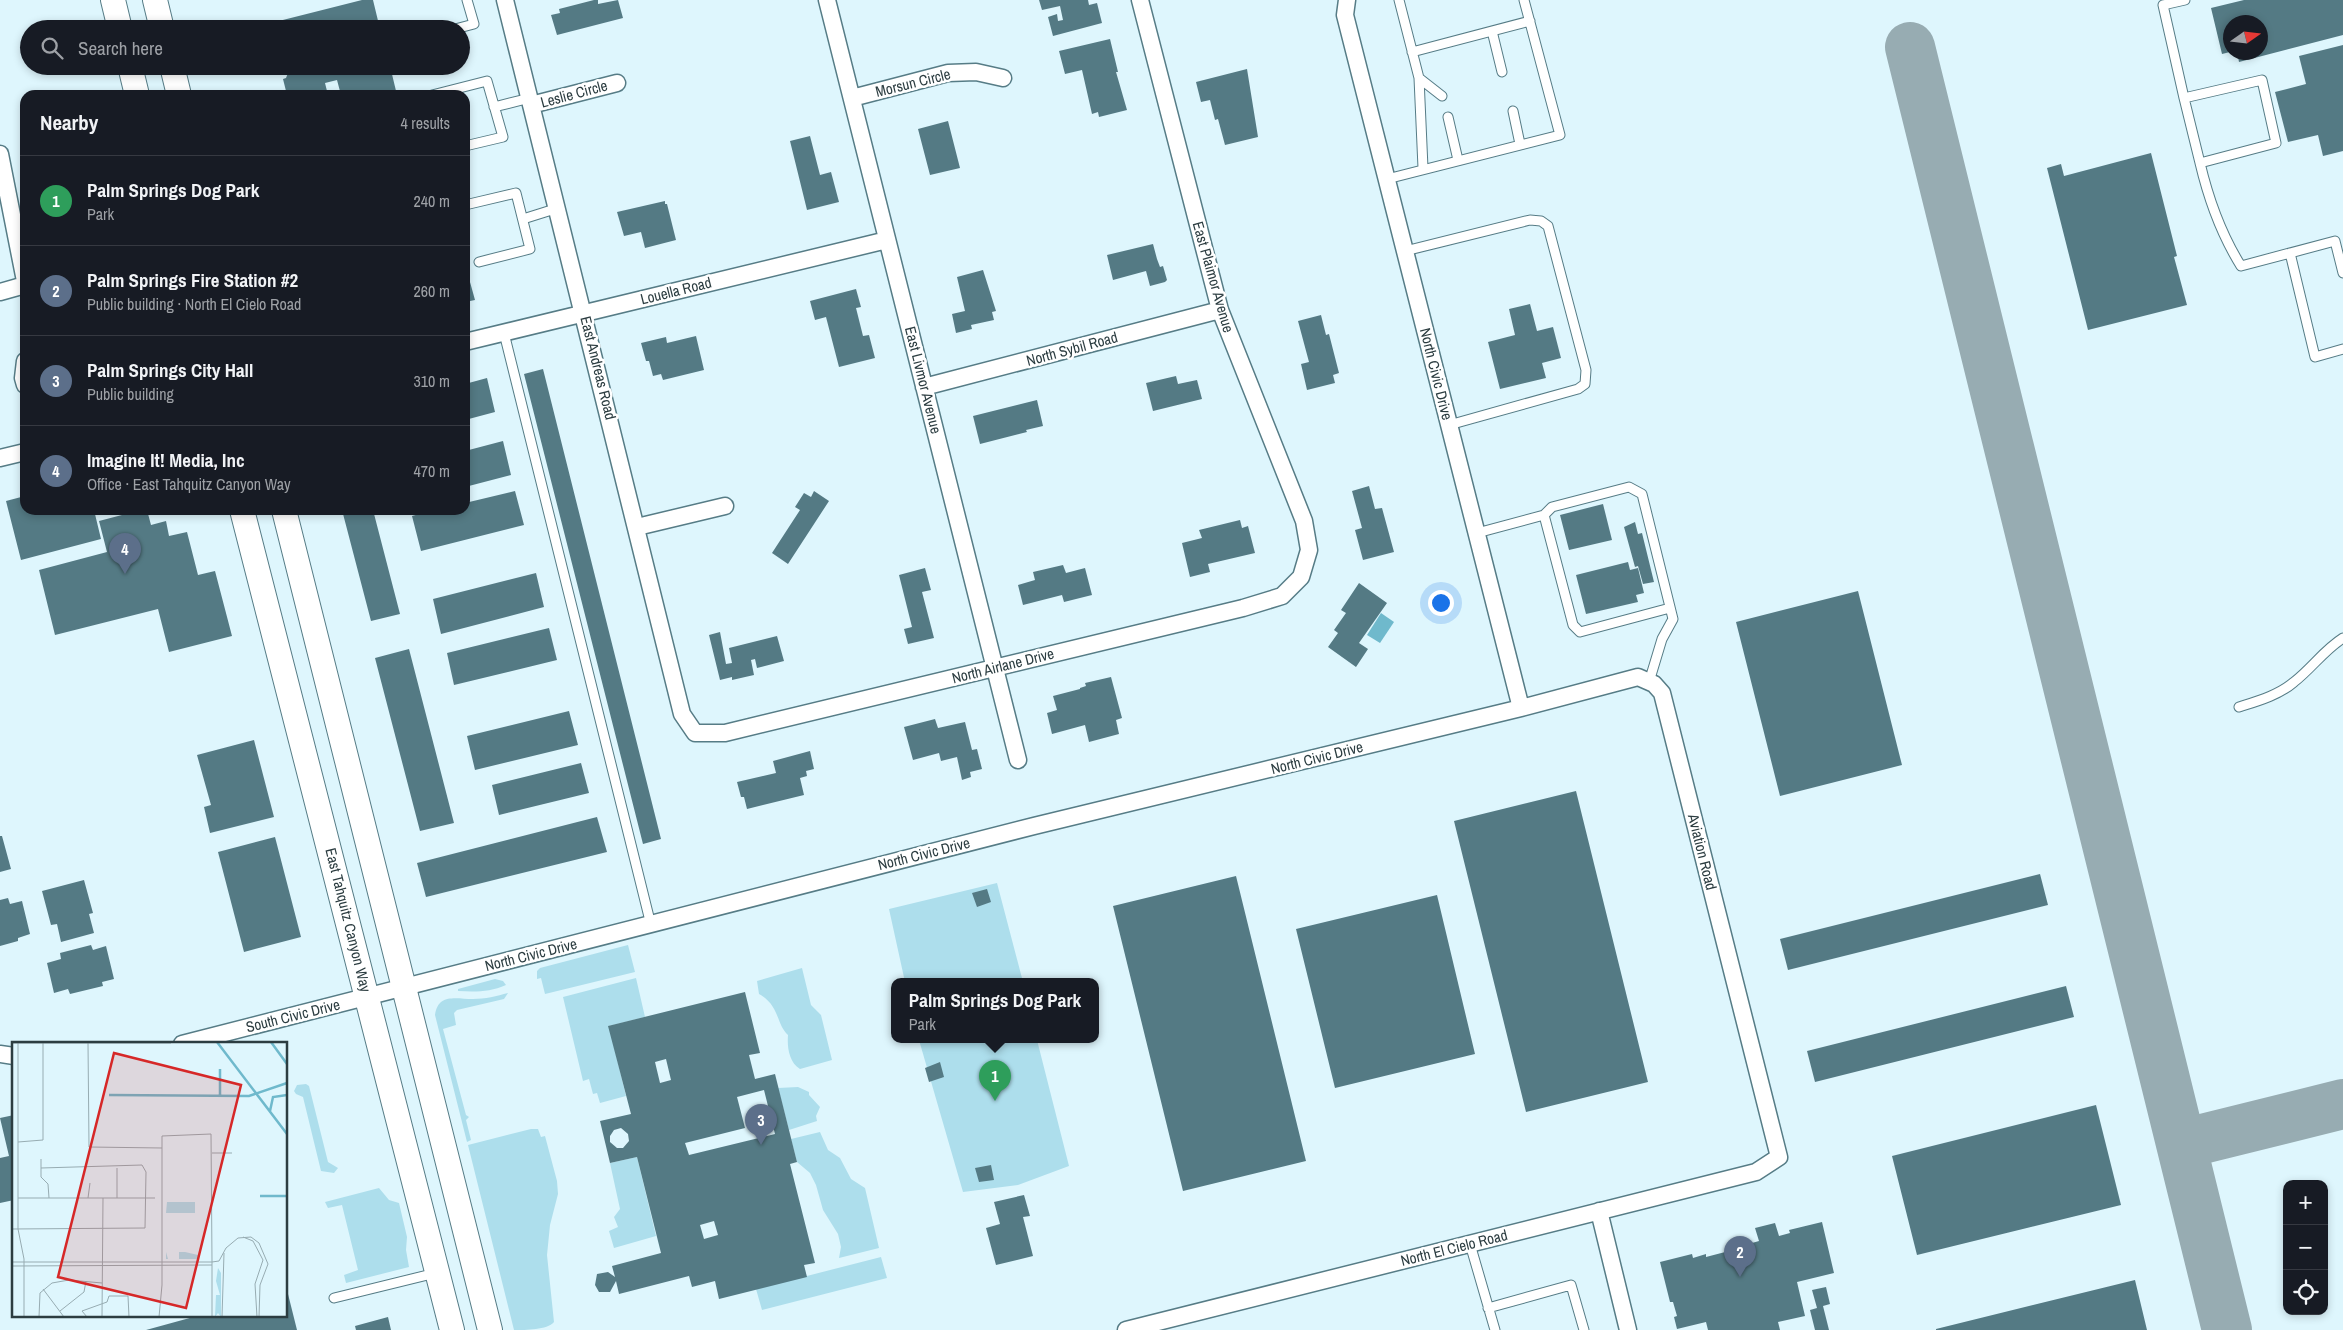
<!DOCTYPE html>
<html lang="en">
<head>
<meta charset="utf-8">
<style>
  body { margin:0; font-family:"Archivo Narrow",sans-serif; background:#242831; color:#f1f3f6 }
  .controls { position:absolute; right:15px; bottom:15px; display:grid; overflow:hidden; border-radius:10px; box-shadow:0 2px 8px #0003 }
  .controls button { width:45px; height:45px; display:grid; place-items:center; padding:0; border:0; border-bottom:1px solid #363941; background:#171b24; color:#f1f3f6; font:25px sans-serif }
  .compass { position:absolute; left:2223px; top:15px; width:45px; height:45px; border-radius:50%; background:#171b24; box-shadow:0 2px 8px #0003; rotate:76deg }
  .you { position:absolute; left:1440px; top:602px; width:18px; height:18px; margin:-12px; border:4px solid #fff; border-radius:50%; background:#1a73e8; box-shadow:0 0 0 8px #1a73e833 }
  .badge { display:grid; place-items:center; width:32px; height:32px; border-radius:50%; background:#bd3500; color:#fff; font-size:16px; font-weight:700 }
  .pin { position:absolute; translate:-50% -41px; filter:drop-shadow(0 1px 2px #0008) }
  .pin::after { content:''; position:absolute; top:26px; width:18px; height:15px; background:inherit; clip-path:polygon(0 0,100% 0,50% 100%) }
  .popup { position:absolute; left:891px; top:978px; width:208px; height:65px; box-sizing:border-box; display:grid; place-content:center; border-radius:10px; background:#171b24; filter:drop-shadow(0 1px 4px #0005); font-size:16px; white-space:nowrap; color:#9ea1a6 }
  .popup b { font-size:19px; color:#f1f3f6 }
  .popup::after { content:''; position:absolute; left:50%; top:100%; margin-left:-10px; border:10px solid transparent; border-top-color:#171b24 }
  .list { margin:0; padding:0; list-style:none }
  h2 { display:flex; justify-content:space-between; align-items:center; height:65px; margin:0; padding:0 20px; font-size:21px }
  h2 small { font-size:16px; font-weight:400; color:#9ea1a6 }
  .list li { display:grid; grid-template-columns:32px 1fr auto; gap:15px; align-items:center; box-sizing:border-box; height:90px; padding:0 20px; border-top:1px solid #363941 }
  .list b { display:block; font-size:19px; white-space:nowrap }
  .list p { margin:0; font-size:16px; white-space:nowrap; color:#9ea1a6 }
  .list em { font-size:16px; font-style:normal; color:#9ea1a6 }
  .icon { flex:none; width:28px; height:28px; fill:none; stroke:currentColor; stroke-width:2; stroke-linecap:round; stroke-linejoin:round }
  .map { position:relative; flex:none; width:2343px; height:1330px; overflow:hidden }
  .search { position:absolute; background:#171b24; box-shadow:0 2px 8px #0003; left:20px; top:20px; width:450px; height:55px; display:flex; align-items:center; gap:12px; box-sizing:border-box; padding:0 18px; border-radius:28px; color:#9ea1a6; font-size:19px }
  .panel { position:absolute; background:#171b24; box-shadow:0 2px 8px #0003; left:20px; top:90px; width:450px; height:425px; border-radius:15px }
  .map>svg:first-child { display:block }
  .green { fill:#addeec }
  .water { fill:#6fb9cc }
  .lines { fill:none; stroke-linecap:round; stroke-linejoin:round }
  .taxiway { stroke:#97acb2; stroke-width:50 }
  .building { fill:#547a84; fill-rule:evenodd }
  .service-casing { stroke:#567c86; stroke-width:11 }
  .minor-casing { stroke:#567c86; stroke-width:19 }
  .secondary-casing { stroke:#567c86; stroke-width:26 }
  .service { stroke:#fff; stroke-width:9 }
  .minor { stroke:#fff; stroke-width:16 }
  .secondary { stroke:#fff; stroke-width:24 }
  .labels { text-anchor:middle; stroke-width:5; stroke-linejoin:round; paint-order:stroke }
  .street-label { font-size:15px; fill:#2c3d41; stroke:#fff }
  .inset-river { fill:none; stroke:#6fb9cc; stroke-width:2.5 }
  .inset-road { fill:none; stroke:#97acb2; stroke-width:1 }
  .view { fill:#d62828; fill-opacity:0.15; stroke:#d62828; stroke-width:2.5 }
  .inset-edge { fill:none; stroke:#2c3d41; stroke-width:2.5 }
</style>
</head>
<body>
<div class="map">
<svg width="2343" height="1330" viewBox="0 0 2343 1330">
  <rect width="100%" height="100%" fill="#def6fd"/>
  <path class="green" d="M997 883 1023 982H905L889 909Z
    M628 945 635 972 545 994 541 978 537 979V971L540 968Z
    M802 968 811 1005 821 1015 832 1060 800 1069C789 1062 787 1047 788 1035 776 1024 780 1006 759 994L757 981Z
    M636 978 645 1017 609 1026 626 1096 600 1103 597 1093 593 1094 589 1079 583 1081 563 997Z
    M495 979 503 981 506 985C490 992 476 992 458 991V989Z
    M508 993 504 999 457 1010 454 1013 456 1025 443 1029 466 1115 469 1117 466 1120 471 1140 467 1142 435 1015C438 993 456 999 473 999 485 999 497 996 508 993Z
    M919 1040H1037L1069 1166 1018 1185 963 1192Z
    M306 1084 309 1086 328 1162 338 1168 334 1173 321 1171 303 1097 296 1094 294 1091 297 1085Z
    M798 1087 809 1092V1095L820 1107 816 1116 817 1121 789 1130 778 1088Z
    M531 1129H538L541 1137 545 1136 557 1181 558 1194 550 1225 547 1255 554 1322C547 1330 526 1330 514 1330L468 1145Z
    M820 1132 828 1150 840 1158 851 1179 865 1188 879 1248 839 1258 841 1247 838 1234 823 1210 816 1185 810 1173 797 1162 791 1139Z
    M637 1157 656 1236 614 1248 609 1231 618 1227 614 1217 620 1209 610 1163Z
    M379 1188 389 1200 399 1203 407 1237 406 1250 409 1267 346 1283 344 1275 358 1270 342 1205 328 1208 325 1202Z
    M881 1257 887 1278 762 1310 756 1289Z"/>
  <path class="water" d="M1381 613 1394 622 1380 643 1367 635Z"/>
  <g class="lines">
    <path class="taxiway" d="M1910 47 2227 1330
      M2182 1144 2343 1104"/>
  </g>
  <path class="building" d="M362 0H373L380 29H268L267 24Z
    M594 0H598V4L618 0 623 18 557 35 551 15 560 13 559 9Z
    M1039 0H1088L1089 5 1097 3 1102 23 1053 36 1048 17 1057 14 1058 21 1063 20 1060 6 1042 10Z
    M2244 0H2343V35L2239 62 2237 52H2260V22H2230V52L2222 54 2211 8Z
    M1110 39 1118 72H1116L1127 110 1099 117 1098 112 1092 114 1082 70 1065 74 1059 51Z
    M2343 45V151L2323 156 2318 135 2288 142 2275 92 2306 84 2299 56Z
    M314 66H374L375 69 390 66 397 95H341L337 80 325 83 328 95H287L283 79 286 78 288 73Z
    M1247 69 1258 137 1225 145 1218 119 1215 120 1210 100 1201 102 1196 82Z
    M948 121 960 168 930 175 918 129Z
    M810 136 820 175 831 172 839 202 807 210 790 141Z
    M2151 153 2177 256 2174 257 2187 305 2088 330 2047 168 2061 164 2064 176Z
    M665 201V204H667L676 240 645 248 641 232 624 236 617 212Z
    M1153 244 1157 259 1160 267 1163 266 1167 280 1165 282 1150 286 1146 271 1113 280 1107 255Z
    M465 264 475 300 465 302Z
    M983 270 996 311 992 312 994 320 971 325 972 329 956 333 952 314 965 311 957 277Z
    M856 289 861 307 856 308 863 336 869 335 875 358 839 367 826 317 815 320 810 301Z
    M1530 304 1537 331 1553 327 1561 358 1542 363 1546 378 1500 389 1488 342 1515 335 1509 309Z
    M1321 315 1326 335 1329 334 1339 373 1333 375 1335 383 1307 390 1301 364 1309 362 1298 321Z
    M696 336 704 370 663 380 661 374 653 376 649 361H646L641 343 666 337 667 343Z
    M543 369 661 839 643 844 524 374Z
    M1176 376 1178 384 1197 380 1202 399 1153 411 1146 383Z
    M487 378 495 412 465 420V384Z
    M1037 400 1043 426 1026 430 1027 432 980 444 973 416Z
    M503 441 511 475 465 487V451Z
    M1369 486 1375 509 1382 508 1394 552 1363 560 1355 530 1362 528 1352 491Z
    M515 491 524 525 421 551 412 516 434 510H465V503Z
    M814 491 829 501 788 564 772 553 800 510 795 507 804 493 811 497Z
    M25 496V510H94L101 539 21 560 6 501Z
    M1603 504 1612 540 1569 550 1560 515Z
    M141 510H147L151 525 166 521 169 536 187 532 198 575 215 571 232 636 169 652 158 609 55 635 39 570 107 552 99 521Z
    M342 510H373L400 614 371 621Z
    M1240 520 1242 528 1248 526 1255 553 1208 564 1210 572 1190 577 1182 543 1202 538 1199 530Z
    M1635 522 1638 534 1642 533 1654 582 1643 584 1638 566 1635 567 1624 527Z
    M1628 562 1630 570 1638 568 1644 593 1636 595 1638 602 1586 614 1576 575Z
    M1063 565 1066 573 1085 568 1092 595 1064 602 1062 595 1023 605 1018 585 1035 580 1033 572Z
    M925 568 931 590 922 592 934 638 908 644 904 629 912 627 899 575Z
    M536 573 544 607 441 634 433 599Z
    M1359 583 1387 603 1359 643 1368 649 1356 667 1328 647 1338 633 1334 630 1346 613 1341 610Z
    M1858 591 1902 765 1780 796 1736 622Z
    M549 628 557 660 454 685 447 653Z
    M720 632 726 664 732 663 729 648 777 636 784 661 757 668 755 659 751 660 754 675 732 680V677L720 680 709 635Z
    M409 649 454 823 420 831 375 658Z
    M1111 677 1122 718 1116 720 1119 734 1089 742 1085 725 1052 734 1047 713 1057 710 1053 696 1080 689V688L1086 686 1085 683Z
    M569 711 578 745 475 770 467 736Z
    M935 719 938 728 965 722 972 750 977 749 982 769 970 772 971 777 962 780 957 757 941 761 939 753 913 760 904 727Z
    M254 740 274 817 210 833 204 807 211 805 197 755Z
    M810 751 814 769 806 771 807 776 800 778 804 795 747 809 744 797H741L737 782 776 773 773 761Z
    M581 763 589 793 499 815 492 785Z
    M1576 791 1648 1082 1526 1112 1454 821Z
    M597 817 607 852 426 897 417 863Z
    M0 836H2L11 869 0 872Z
    M275 837 301 937 244 952 218 852Z
    M2040 874 2048 905 1788 970 1780 939Z
    M1236 876 1306 1161 1183 1191 1113 906Z
    M84 880 93 913 89 914 94 933 61 942 57 924 51 925 42 891Z
    M987 889 991 902 977 907 972 893Z
    M1437 895 1475 1054 1335 1088 1296 929Z
    M8 898 10 904 22 901 30 934 18 938V941L0 946V900Z
    M91 945 93 950 106 946 114 979 102 982 103 986 70 994 68 989 54 993 47 963 61 959 60 953Z
    M2066 986 2074 1017 1815 1082 1807 1051Z
    M745 992 760 1053 749 1055 755 1079 775 1074 797 1162 790 1164 815 1263 804 1265 807 1277 719 1299 715 1281 692 1287 689 1276 619 1294 616 1281 610 1292H599L595 1285 597 1274 608 1272 615 1277 612 1266 661 1253 637 1157 610 1163 600 1121 631 1114 608 1026ZM666 1059 671 1080 660 1083 655 1062ZM764 1090 775 1134 689 1155 685 1143 745 1128 737 1097ZM621 1128 628 1134 629 1141 623 1148H617L610 1142V1136L614 1130ZM714 1221 718 1235 704 1239 700 1225Z
    M940 1062 944 1077 929 1082 925 1068Z
    M2096 1105 2121 1205 1917 1255 1892 1156Z
    M14 1115V1200L0 1203V1158L9 1156 0 1118Z
    M991 1165 994 1180 979 1182 975 1168Z
    M1024 1195 1030 1216 1023 1217 1033 1256 996 1265 986 1228 1000 1224 994 1202Z
    M1822 1222 1834 1273 1797 1282 1805 1316 1778 1322 1780 1330H1708L1706 1322 1677 1329 1674 1317 1677 1316 1673 1302H1670L1660 1262 1692 1254 1693 1258 1706 1254V1257L1752 1245V1243L1759 1241 1755 1228 1775 1223 1779 1236 1790 1233 1789 1230Z
    M2135 1280 2147 1330H1936V1329Z
    M1826 1287 1830 1304 1823 1306 1829 1330H1815L1810 1310 1817 1308 1812 1290Z
    M287 1290 297 1330H146L197 1316H286Z
    M388 1317 391 1330H356L355 1326Z"/>
  <g class="lines">
    <defs>
      <path id="service" d="M1399 0 1419 78 1423 168
        M2185 0 2163 5 2184 98 2262 80 2276 143 2200 163C2209 201 2221 234 2241 266L2335 241 2343 273
        M455 29 474 24 467 0
        M1492 31 1502 72
        M1412 52 1530 21
        M1419 78 1442 96
        M432 95 487 81 503 137 465 146
        M2184 98 2200 163
        M494 107 530 98
        M1513 111 1520 144
        M1448 117 1458 160
        M1387 179 1560 135 1524 0
        M465 205 516 193 530 249 479 262
        M523 219 558 208
        M1405 251 1530 220 1541 221 1548 226 1586 370 1585 384 1578 389 1449 425
        M2290 253 2315 357 2343 349
        M504 333 651 925
        M1544 515 1573 625 1580 632 1670 608
        M1477 533 1544 515 1552 507 1629 487 1642 494 1673 619 1662 639 1649 682
        M2239 707C2258 701 2279 695 2294 682 2312 668 2324 650 2343 638
        M1470 1244 1495 1330
        M334 1298 436 1273
        M1488 1308 1571 1285 1584 1330"/>
      <path id="minor" d="M505 0 682 714 695 733H725L1243 608 1282 596 1301 577 1309 550 1304 521 1220 310 1140 0
        M827 0 1018 760
        M1347 0 1345 15 1521 708
        M852 98 948 73 976 72 1003 78
        M531 105 617 83
        M0 154 25 281
        M0 292 25 285
        M465 342 887 240
        M25 361 23 378 25 385
        M924 387 1220 310
        M0 458 25 452
        M637 527 725 506
        M182 1044 1034 826 1521 708 1638 677 1654 684 1662 693 1779 1157 1756 1172 1126 1330
        M0 1054 14 1056
        M1599 1211 1628 1330"/>
      <path id="secondary" d="M113 0 120 29
        M155 0 162 29
        M130 66 137 95
        M172 66 179 95
        M242 510 452 1330
        M284 510 490 1330"/>
    </defs>
    <use href="#service" class="service-casing"/>
    <use href="#minor" class="minor-casing"/>
    <use href="#secondary" class="secondary-casing"/>
    <use href="#service" class="service"/>
    <use href="#minor" class="minor"/>
    <use href="#secondary" class="secondary"/>
  </g>
  <g class="labels">
    <g class="street-label">
      <text transform="translate(913 83) rotate(-14)" y="5">Morsun Circle</text>
      <text transform="translate(574 94) rotate(-15)" y="5">Leslie Circle</text>
      <text transform="translate(1213 277) rotate(74)" y="5">East Plaimor Avenue</text>
      <text transform="translate(676 291) rotate(-14)" y="5">Louella Road</text>
      <text transform="translate(1072 349) rotate(-15)" y="5">North Sybil Road</text>
      <text transform="translate(598 368) rotate(76)" y="5">East Andreas Road</text>
      <text transform="translate(1436 374) rotate(76)" y="5">North Civic Drive</text>
      <text transform="translate(923 380) rotate(76)" y="5">East Livmor Avenue</text>
      <text transform="translate(1003 666) rotate(-14)" y="5">North Airlane Drive</text>
      <text transform="translate(1317 758) rotate(-14)" y="5">North Civic Drive</text>
      <text transform="translate(1702 852) rotate(76)" y="5">Aviation Road</text>
      <text transform="translate(924 854) rotate(-14)" y="5">North Civic Drive</text>
      <text transform="translate(348 920) rotate(76)" y="5">East Tahquitz Canyon Way</text>
      <text transform="translate(531 955) rotate(-14)" y="5">North Civic Drive</text>
      <text transform="translate(293 1016) rotate(-14)" y="5">South Civic Drive</text>
      <text transform="translate(1454 1248) rotate(-14)" y="5">North El Cielo Road</text>
    </g>
  </g>
  <g transform="translate(12 1042)">
    <rect width="275" height="275" fill="#def6fd"/>
    <path d="M155 160H183V171H154ZM154 210 156 217H167V210H173L186 213V217H154ZM206 226 209 231V275L206 271 203 275 204 253H208L204 239Z" fill="#addeec"/>
    <path class="inset-river" d="M205 0 275 92M259 0 275 22M97 53 237 54 275 41M208 54V27M258 69 261 55 275 53M248 154H275"/>
    <path class="inset-road" d="M6 0V187L12 217V275M0 1H159M76 1 77 105 150 106M6 100 31 98V0M200 111H220M29 117V135L36 142 37 156M105 126V156M6 156H143M76 156 78 141M0 187 133 186 134 130 130 123 29 126M231 195 241 199 251 218 243 242 245 275M0 220H200V275M0 224 200 223M31 247 52 275M48 269 72 250 74 239M27 275 28 251 40 241 57 238 90 241M75 275 70 269 95 260 97 254H116L117 275M90 275 91 156M147 275 150 243V94L199 92 200 220 207 219 214 206 226 196 239 195 247 201 256 222 248 243 247 275M210 275 212 211"/>
    <path class="view" d="M102 11 229 43 174 266 46 235Z"/>
    <rect width="275" height="275" class="inset-edge"/>
  </g>
</svg>
<div class="controls">
<button>+</button>
<button>−</button>
<button><svg class="icon" aria-label="locate" viewBox="0 0 24 24"><circle cx="12" cy="12" r="6"/><path d="M12 2v4M12 18v4M2 12h4M18 12h4"/></svg></button>
</div>
<svg class="compass" viewBox="-18 -18 36 36"><path d="M0-13l5 13h-10z" fill="#e53935"/><path d="M0 13l5-13h-10z" fill="#9ea1a6"/></svg>
<div class="you"></div>
<div class="pin badge" style="left:995px;top:1101px;background:#2e9e5b">1</div>
<div class="popup"><b>Palm Springs Dog Park</b>Park</div>
<div class="pin badge" style="left:1740px;top:1277px;background:#5c6f8a">2</div>
<div class="pin badge" style="left:761px;top:1145px;background:#5c6f8a">3</div>
<div class="pin badge" style="left:125px;top:574px;background:#5c6f8a">4</div>
<div class="search"><svg class="icon" aria-label="search" viewBox="0 0 24 24"><circle cx="10" cy="10" r="6"/><path d="M15 15l6 6"/></svg>Search here</div>
<section class="panel">
<h2>Nearby<small>4 results</small></h2>
<ul class="list">
<li><span class="badge" style="background:#2e9e5b">1</span><div><b>Palm Springs Dog Park</b><p>Park</p></div><em>240 m</em></li>
<li><span class="badge" style="background:#5c6f8a">2</span><div><b>Palm Springs Fire Station #2</b><p>Public building · North El Cielo Road</p></div><em>260 m</em></li>
<li><span class="badge" style="background:#5c6f8a">3</span><div><b>Palm Springs City Hall</b><p>Public building</p></div><em>310 m</em></li>
<li><span class="badge" style="background:#5c6f8a">4</span><div><b>Imagine It! Media, Inc</b><p>Office · East Tahquitz Canyon Way</p></div><em>470 m</em></li>
</ul>
</section>
</div>
</body>
</html>
